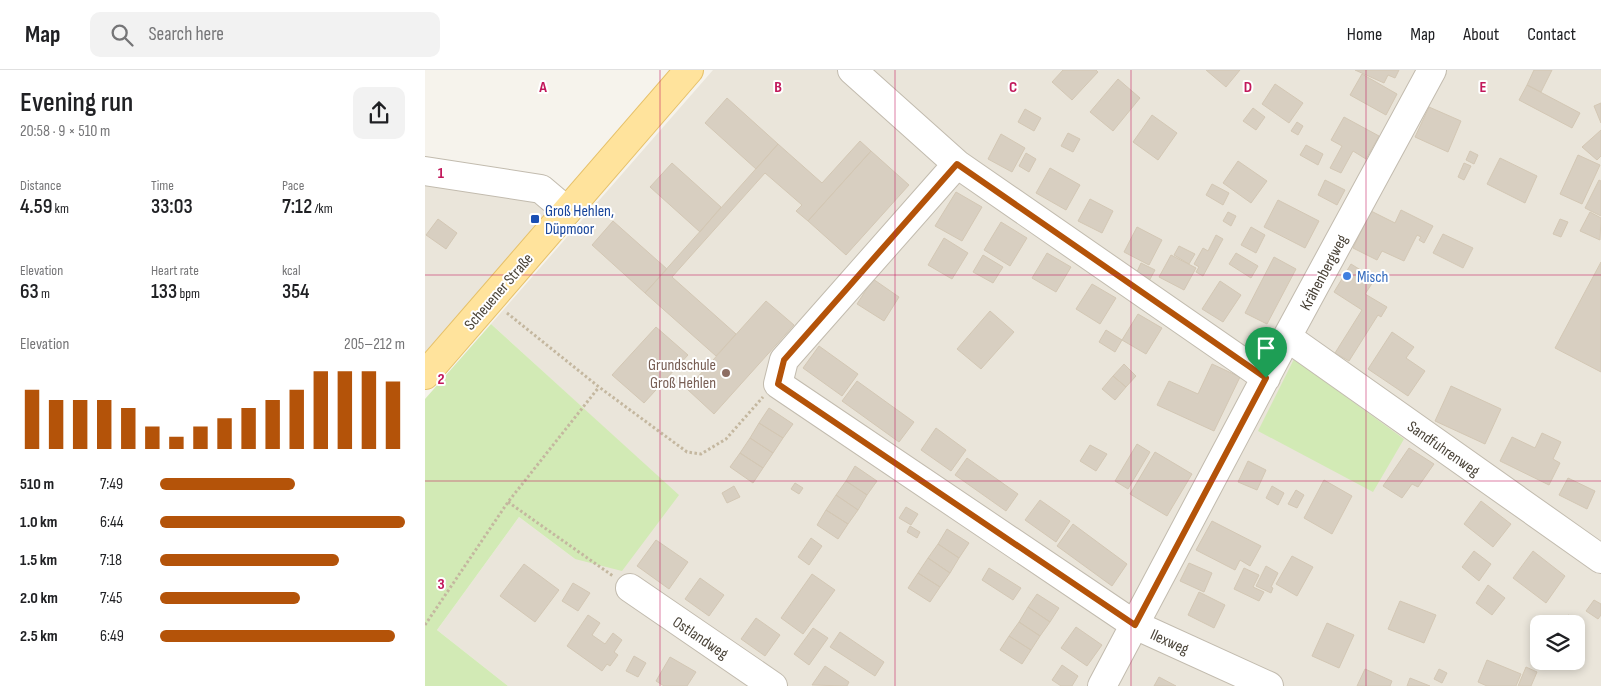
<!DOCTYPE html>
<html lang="en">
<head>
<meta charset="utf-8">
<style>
	:root { --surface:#fff; --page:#f2f2f2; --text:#202124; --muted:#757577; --line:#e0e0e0; --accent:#b45309 }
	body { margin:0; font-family:"Sofia Sans Condensed",sans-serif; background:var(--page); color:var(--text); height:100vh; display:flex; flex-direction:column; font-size:19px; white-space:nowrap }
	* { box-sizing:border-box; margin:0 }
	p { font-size:16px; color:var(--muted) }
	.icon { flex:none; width:28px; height:28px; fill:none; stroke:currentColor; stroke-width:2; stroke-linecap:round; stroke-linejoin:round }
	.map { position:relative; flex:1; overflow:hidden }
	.panel { display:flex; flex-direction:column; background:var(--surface); width:425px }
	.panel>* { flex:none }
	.buttons { position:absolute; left:1105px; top:545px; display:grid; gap:10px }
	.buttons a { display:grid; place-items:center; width:55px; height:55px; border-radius:10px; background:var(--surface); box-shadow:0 2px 8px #0003; font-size:25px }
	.pin { position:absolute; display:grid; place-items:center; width:42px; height:42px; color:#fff; margin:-51px -21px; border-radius:50% 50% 50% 0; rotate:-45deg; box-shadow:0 0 5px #0007 }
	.pin .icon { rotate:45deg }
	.round { display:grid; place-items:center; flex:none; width:52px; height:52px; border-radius:10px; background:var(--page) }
	.overview { display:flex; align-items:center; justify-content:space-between; height:85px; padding:0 20px }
	h1 { font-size:28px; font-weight:600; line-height:38px }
	.metrics { display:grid; grid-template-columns:repeat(3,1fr); gap:8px; height:85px; padding:5px 20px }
	.metrics div { display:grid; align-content:center }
	.metrics b { font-size:21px; font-weight:600 }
	.metrics small { font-size:14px; font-weight:400 }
	.metrics p { font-size:14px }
	.chart { height:140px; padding:10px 20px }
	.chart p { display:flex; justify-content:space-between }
	.chart svg { width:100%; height:90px; margin-top:5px; stroke:var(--accent); stroke-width:6 }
	ul { padding:0 20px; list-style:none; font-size:16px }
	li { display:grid; grid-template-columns:80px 60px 1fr; align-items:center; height:38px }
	li i { height:12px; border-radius:6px; background:var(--accent) }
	header { display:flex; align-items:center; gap:30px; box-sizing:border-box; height:70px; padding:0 25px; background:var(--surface); border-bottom:1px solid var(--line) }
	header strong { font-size:24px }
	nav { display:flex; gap:28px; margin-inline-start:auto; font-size:18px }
	.search { width:350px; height:45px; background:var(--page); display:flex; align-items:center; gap:12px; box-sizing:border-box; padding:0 18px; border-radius:10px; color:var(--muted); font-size:19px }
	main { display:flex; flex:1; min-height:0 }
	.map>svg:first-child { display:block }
	.residential { fill:#eae5da; fill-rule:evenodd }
	.green { fill:#d2eab5 }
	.building { fill:#d8cfc1; stroke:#d3c7b4 }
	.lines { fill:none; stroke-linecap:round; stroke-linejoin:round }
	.minor-casing { stroke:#c2bbae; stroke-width:30 }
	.major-casing { stroke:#e6c16a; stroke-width:30 }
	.path { stroke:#c4b79f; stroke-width:3; stroke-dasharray:2.5 2.5; stroke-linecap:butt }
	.minor { stroke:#fff; stroke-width:28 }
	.major { stroke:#ffe39c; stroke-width:28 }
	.route-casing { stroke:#fff; stroke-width:10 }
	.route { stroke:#b45309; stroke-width:6 }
	.grid { fill:none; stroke:#c2185b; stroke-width:1; stroke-opacity:0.55 }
	.transit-dot { fill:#1a4fb4; stroke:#fff; stroke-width:2 }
	.shop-dot { fill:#3f7fe0; stroke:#fff; stroke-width:2 }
	.education-dot { fill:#8d6e63; stroke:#fff; stroke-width:2 }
	.labels { text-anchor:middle; stroke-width:4; stroke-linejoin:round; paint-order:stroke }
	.transit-label { font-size:16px; fill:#164399; stroke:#fff; text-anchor:start }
	.street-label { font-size:16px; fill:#4b4439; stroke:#fff }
	.shop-label { font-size:16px; fill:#366cbe; stroke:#fff; text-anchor:start }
	.education-label { font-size:16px; fill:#785e54; stroke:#fff; text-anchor:end }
	.grid-label { font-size:16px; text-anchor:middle; font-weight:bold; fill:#c2185b; stroke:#fff; stroke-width:4; stroke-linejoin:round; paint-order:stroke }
</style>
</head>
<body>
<header>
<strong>Map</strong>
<div class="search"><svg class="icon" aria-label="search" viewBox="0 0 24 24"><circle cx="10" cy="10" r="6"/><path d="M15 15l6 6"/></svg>Search here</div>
<nav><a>Home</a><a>Map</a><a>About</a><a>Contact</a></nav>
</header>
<main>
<section class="panel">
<div class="overview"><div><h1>Evening run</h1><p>20:58 · 9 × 510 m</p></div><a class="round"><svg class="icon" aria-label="share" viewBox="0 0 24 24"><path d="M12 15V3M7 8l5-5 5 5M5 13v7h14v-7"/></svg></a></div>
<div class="metrics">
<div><p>Distance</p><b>4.59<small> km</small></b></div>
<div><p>Time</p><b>33:03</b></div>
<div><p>Pace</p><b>7:12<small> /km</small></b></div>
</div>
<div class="metrics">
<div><p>Elevation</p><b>63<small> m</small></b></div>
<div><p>Heart rate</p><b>133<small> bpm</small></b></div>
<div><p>kcal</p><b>354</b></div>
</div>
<div class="chart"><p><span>Elevation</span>205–212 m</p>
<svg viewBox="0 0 160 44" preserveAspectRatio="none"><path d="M5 44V15M15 44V20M25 44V20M35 44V20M45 44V24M55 44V33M65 44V38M75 44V33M85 44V29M95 44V24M105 44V20M115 44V15M125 44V6M135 44V6M145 44V6M155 44V11"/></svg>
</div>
<ul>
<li><b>510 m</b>7:49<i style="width:55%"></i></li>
<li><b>1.0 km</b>6:44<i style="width:100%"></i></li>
<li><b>1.5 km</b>7:18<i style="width:73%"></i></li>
<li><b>2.0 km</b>7:45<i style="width:57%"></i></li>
<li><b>2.5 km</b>6:49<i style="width:96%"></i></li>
</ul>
</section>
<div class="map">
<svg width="1176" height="616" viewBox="0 0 1176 616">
	<rect width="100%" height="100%" fill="#f6f3ec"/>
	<path class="residential" d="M 288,0 L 1176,0 L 1176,616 L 83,616 L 12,560 L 94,447 L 150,489 L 253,425 L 66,254 ZM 1114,554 L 1151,554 L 1151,591 L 1114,591 Z
		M 0,109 L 115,128 L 121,151 L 0,289 Z"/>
	<path class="green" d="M 66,254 L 254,425 L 197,501 L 150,489 L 94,447 L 12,560 L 83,616 L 0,616 L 0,329 Z
		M 869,289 L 979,369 L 948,422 L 833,361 Z"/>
	<path class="building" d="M 638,0 L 671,0 L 673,2 L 647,30 L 627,12 Z
		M 781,0 L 815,0 L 801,17 Z
		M 930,0 L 974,0 L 970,8 L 963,5 L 959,13 Z
		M 1109,0 L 1127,0 L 1116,22 L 1102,15 Z
		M 937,4 L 972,24 L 961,45 L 925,25 Z
		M 693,9 L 715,28 L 688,61 L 665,42 Z
		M 850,14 L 878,33 L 864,53 L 837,34 Z
		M 1102,15 L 1155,43 L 1147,58 L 1094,30 Z
		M 302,28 L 353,74 L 331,99 L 280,53 Z
		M 1176,33 L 1176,53 L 1169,36 Z
		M 1004,37 L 1036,51 L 1023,82 L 990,67 Z
		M 828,38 L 840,47 L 831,60 L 818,51 Z
		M 600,39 L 616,48 L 609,61 L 593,52 Z
		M 727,45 L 752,63 L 733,90 L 708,72 Z
		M 919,47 L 954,66 L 941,89 L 928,81 L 916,103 L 905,98 L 917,76 L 906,70 Z
		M 872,52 L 878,56 L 873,65 L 866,61 Z
		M 1176,60 L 1176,86 L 1172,90 L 1157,77 Z
		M 643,63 L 655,69 L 648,82 L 636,76 Z
		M 576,64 L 600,78 L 587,102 L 563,89 Z
		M 435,71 L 446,81 L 383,151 L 371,141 L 377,135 L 340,103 L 247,207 L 311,264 L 291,286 L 220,223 L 353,74 L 397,113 Z
		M 881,75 L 898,84 L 893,95 L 875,85 Z
		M 446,81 L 484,115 L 421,185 L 383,151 Z
		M 1045,81 L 1053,85 L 1049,94 L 1041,90 Z
		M 601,83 L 611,89 L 604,102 L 594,96 Z
		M 1153,85 L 1175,95 L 1157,134 L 1135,124 Z
		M 1075,88 L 1112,106 L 1100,133 L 1062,114 Z
		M 813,91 L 842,111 L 826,133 L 798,113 Z
		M 247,93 L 296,137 L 275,162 L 225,117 Z
		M 1039,93 L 1046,96 L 1039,110 L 1033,107 Z
		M 625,98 L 655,115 L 641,140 L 611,123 Z
		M 900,110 L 920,120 L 912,135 L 893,125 Z
		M 1174,110 L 1176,111 L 1176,146 L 1160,138 Z
		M 787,114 L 804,123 L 798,135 L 781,125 Z
		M 531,122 L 557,137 L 537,171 L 510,156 Z
		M 665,129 L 688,141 L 677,163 L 653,151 Z
		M 853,130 L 894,151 L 880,178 L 839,157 Z
		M 976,140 L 1008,156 L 999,173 L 994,170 L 996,167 L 992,165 L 979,191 L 957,181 L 952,190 L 928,178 L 946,141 L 970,153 Z
		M 803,142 L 811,146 L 806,156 L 798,151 Z
		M 1165,142 L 1176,148 L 1175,170 L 1155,161 Z
		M 13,149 L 32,163 L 21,179 L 1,165 Z
		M 1135,149 L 1143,152 L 1136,167 L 1128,164 Z
		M 188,151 L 242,199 L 220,223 L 167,175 Z
		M 576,152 L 602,168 L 585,196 L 559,180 Z
		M 712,157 L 737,170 L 724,195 L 699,182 Z
		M 826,157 L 840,165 L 831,183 L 816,175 Z
		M 1018,164 L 1048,178 L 1038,198 L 1008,183 Z
		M 791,165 L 798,169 L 778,206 L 771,202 L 774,197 L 769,194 L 778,178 L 783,181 Z
		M 519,168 L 543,183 L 527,209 L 503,195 Z
		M 754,176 L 770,184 L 764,194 L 749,185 Z
		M 622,183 L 646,197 L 631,222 L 607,208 Z
		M 811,183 L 833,196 L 826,208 L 804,194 Z
		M 558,185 L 578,197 L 568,213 L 548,202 Z
		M 746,185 L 771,198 L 759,220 L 734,207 Z
		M 849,187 L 871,199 L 842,254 L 820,243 Z
		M 1176,192 L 1176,302 L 1130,278 Z
		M 716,193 L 730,200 L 723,213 L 710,206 Z
		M 926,194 L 950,209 L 940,224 L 962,237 L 956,247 L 953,245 L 924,291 L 910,283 L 937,240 L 909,222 Z
		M 448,209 L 474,227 L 459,251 L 432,234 Z
		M 795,211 L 816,225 L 798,252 L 777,239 Z
		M 667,214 L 691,228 L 675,254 L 651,239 Z
		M 341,231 L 369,255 L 289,344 L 262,319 Z
		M 565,241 L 589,262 L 556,299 L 532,279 Z
		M 713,244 L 737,258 L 721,284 L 697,270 Z
		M 231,257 L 263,285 L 219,333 L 187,305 Z
		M 681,260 L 697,270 L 690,282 L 674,272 Z
		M 967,262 L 989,277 L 981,288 L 1000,301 L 983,326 L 943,299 Z
		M 394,276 L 433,304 L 417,326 L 378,298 Z
		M 699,294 L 711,306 L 701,317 L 688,306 Z
		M 787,294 L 815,307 L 789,361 L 732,335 L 744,311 L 773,324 Z
		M 688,306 L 701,317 L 690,330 L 677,319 Z
		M 432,311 L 489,352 L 474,372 L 417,331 Z
		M 1026,316 L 1076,339 L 1060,374 L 1010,351 Z
		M 344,338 L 368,354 L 358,368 L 334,353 Z
		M 334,353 L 358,368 L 348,383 L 325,368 Z
		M 511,358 L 541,380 L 526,401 L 496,380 Z
		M 1117,363 L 1136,372 L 1128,389 L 1135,393 L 1124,415 L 1075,391 L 1087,367 L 1110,378 Z
		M 325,368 L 348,383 L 338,398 L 315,383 Z
		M 712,374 L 725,382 L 703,419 L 690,411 Z
		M 665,375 L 682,384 L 671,401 L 655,391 Z
		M 984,378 L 1009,394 L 993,417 L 987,414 L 977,428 L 958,416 Z
		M 730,382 L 767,404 L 742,446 L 705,424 Z
		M 315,383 L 338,398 L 328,413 L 305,397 Z
		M 542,388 L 593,424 L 581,441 L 530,405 Z
		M 823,391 L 841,400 L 832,420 L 813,412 Z
		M 430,396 L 452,411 L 442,425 L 421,411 Z
		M 1143,408 L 1170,421 L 1162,439 L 1134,425 Z
		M 899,410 L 927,426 L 907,464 L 879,448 Z
		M 421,411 L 442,425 L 433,440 L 411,425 Z
		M 370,413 L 378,418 L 374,424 L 366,419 Z
		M 309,416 L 315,427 L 302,433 L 297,423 Z
		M 847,416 L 859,423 L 853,435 L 841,428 Z
		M 871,420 L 879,425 L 872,438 L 863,434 Z
		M 411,425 L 433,440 L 423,454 L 401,440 Z
		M 615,430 L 645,451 L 631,472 L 600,450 Z
		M 1056,431 L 1086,454 L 1068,477 L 1039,454 Z
		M 481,437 L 493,444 L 486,455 L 474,448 Z
		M 401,440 L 423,454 L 413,469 L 392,455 Z
		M 787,451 L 836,476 L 825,496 L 815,490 L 810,500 L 771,480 Z
		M 648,454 L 702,494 L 687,516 L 632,476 Z
		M 485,456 L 495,462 L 492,468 L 482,462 Z
		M 522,459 L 544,473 L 534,488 L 513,474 Z
		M 386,468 L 397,476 L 384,495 L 373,487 Z
		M 231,470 L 263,492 L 244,519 L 212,496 Z
		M 513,474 L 534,488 L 525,503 L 503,488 Z
		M 1049,481 L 1066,494 L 1054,511 L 1037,497 Z
		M 1108,481 L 1140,506 L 1121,533 L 1088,508 Z
		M 867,486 L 888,497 L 872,526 L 851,514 Z
		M 503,488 L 525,503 L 515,517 L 493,503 Z
		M 764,493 L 787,503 L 779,522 L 755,511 Z
		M 99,494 L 134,520 L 110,552 L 75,526 Z
		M 841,496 L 853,503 L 846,517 L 848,518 L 846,523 L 831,516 Z
		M 564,498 L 596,518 L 588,530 L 557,510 Z
		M 819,498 L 834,505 L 828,517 L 839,522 L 834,531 L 809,519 Z
		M 493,503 L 515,517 L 505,532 L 483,518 Z
		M 387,504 L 410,520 L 378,564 L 356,548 Z
		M 275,508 L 299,525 L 284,546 L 260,529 Z
		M 148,513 L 165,523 L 153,541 L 137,531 Z
		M 1063,515 L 1080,528 L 1067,545 L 1051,533 Z
		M 774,522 L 800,535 L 789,558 L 763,545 Z
		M 612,524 L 634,538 L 625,552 L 603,537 Z
		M 1169,530 L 1176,534 L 1176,545 L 1173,549 L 1161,541 Z
		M 975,531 L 1011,545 L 999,573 L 963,559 Z
		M 603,537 L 625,552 L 615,566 L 594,552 Z
		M 163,545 L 175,553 L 167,565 L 180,574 L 188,563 L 197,570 L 189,582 L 193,585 L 185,596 L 182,594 L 177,601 L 142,576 Z
		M 1143,545 L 1156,551 L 1151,562 L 1151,554 L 1139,554 Z
		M 331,548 L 355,565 L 340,586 L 316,569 Z
		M 594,552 L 615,566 L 606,580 L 584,566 Z
		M 902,553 L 929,565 L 914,598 L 887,586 Z
		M 651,557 L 677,575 L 662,596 L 636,578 Z
		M 388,558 L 403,568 L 384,595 L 369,584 Z
		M 415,562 L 459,592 L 450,606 L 405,577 Z
		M 584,566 L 606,580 L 597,594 L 575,580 Z
		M 209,586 L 221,593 L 213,607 L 201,601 Z
		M 245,587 L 271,602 L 262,616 L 239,616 L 231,611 Z
		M 1062,590 L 1096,604 L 1091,616 L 1062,616 L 1053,612 Z
		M 637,595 L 653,606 L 647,616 L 636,616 L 627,610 Z
		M 400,596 L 424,612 L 422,616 L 387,615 Z
		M 1101,597 L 1112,602 L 1106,616 L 1093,616 Z
		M 940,599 L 967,611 L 965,616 L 932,616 Z
		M 1014,599 L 1022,603 L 1017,613 L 1009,609 Z
		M 734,607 L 751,616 L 729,616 Z
		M 985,608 L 1005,616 L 982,616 Z"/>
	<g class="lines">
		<defs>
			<path id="minor" d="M 427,0 L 532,94 L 841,308
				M 532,94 L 359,290 L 353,314 L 710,555 L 844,616
				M 0,101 L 116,119 L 142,141
				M 862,267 L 1176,489
				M 205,518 L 348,616
				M 677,616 L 862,267 L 1007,0"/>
			<path id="major" d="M 0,305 L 264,0"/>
		</defs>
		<use href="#minor" class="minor-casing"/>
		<use href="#major" class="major-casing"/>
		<path class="path" d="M 82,243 L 174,317 L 262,382 L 276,384 L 301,369 L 338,327
			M 83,432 L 188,506
			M 0,555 L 83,432 L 174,317"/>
		<use href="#minor" class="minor"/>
		<use href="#major" class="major"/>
	</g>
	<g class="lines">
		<defs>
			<path id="route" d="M 532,94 L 841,308 L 710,555 L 353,314 L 359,290 Z"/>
		</defs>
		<use href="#route" class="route-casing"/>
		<use href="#route" class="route"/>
	</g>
	<path class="grid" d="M 235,0 L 235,616M 470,0 L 470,616M 706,0 L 706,616M 941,0 L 941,616M 0,205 L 1176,205M 0,411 L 1176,411"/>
	<rect class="transit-dot" x="105" y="144" width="10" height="10" rx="2.5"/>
	<circle class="shop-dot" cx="922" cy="206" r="5"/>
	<circle class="education-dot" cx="301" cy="303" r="5"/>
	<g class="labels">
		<g class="transit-label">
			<text x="120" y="146">Groß Hehlen,<tspan x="120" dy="18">Düpmoor</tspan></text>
		</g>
		<g class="street-label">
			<text transform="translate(898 202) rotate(-62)" y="6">Krähenbergweg</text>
			<text transform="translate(73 221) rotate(-49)" y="6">Scheuener Straße</text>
			<text transform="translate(1019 378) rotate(35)" y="6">Sandfuhrenweg</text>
			<text transform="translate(276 567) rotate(34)" y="6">Ostlandweg</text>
			<text transform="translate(745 571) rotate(24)" y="6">Ilexweg</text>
		</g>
		<g class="shop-label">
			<text x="932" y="212">Misch</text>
		</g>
		<g class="education-label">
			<text x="291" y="300">Grundschule<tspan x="291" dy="18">Groß Hehlen</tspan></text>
		</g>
	</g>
	<g class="grid-label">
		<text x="118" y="22">A</text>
		<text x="353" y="22">B</text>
		<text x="588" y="22">C</text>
		<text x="823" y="22">D</text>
		<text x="1058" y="22">E</text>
		<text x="16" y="108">1</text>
		<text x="16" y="314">2</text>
		<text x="16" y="519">3</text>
	</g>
</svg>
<div class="buttons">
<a><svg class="icon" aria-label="layers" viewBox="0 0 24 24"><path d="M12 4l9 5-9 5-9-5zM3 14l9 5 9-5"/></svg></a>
</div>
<div class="pin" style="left:841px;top:308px;background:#1e9e55"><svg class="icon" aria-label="arrive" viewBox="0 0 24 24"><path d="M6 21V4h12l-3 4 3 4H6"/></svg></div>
</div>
</main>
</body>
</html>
